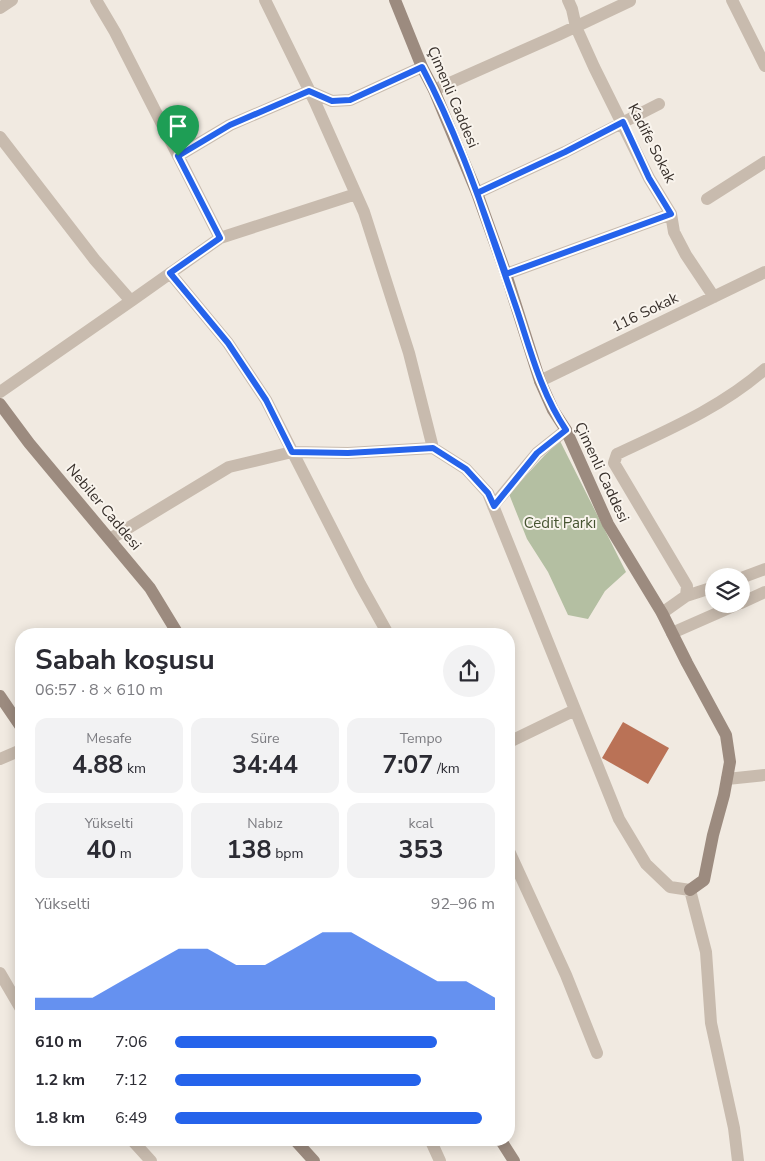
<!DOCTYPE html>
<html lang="tr">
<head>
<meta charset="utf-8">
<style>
	:root { --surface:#fff; --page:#f2f2f3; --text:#2b2b33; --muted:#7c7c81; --accent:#2563eb }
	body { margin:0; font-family:"Nunito Sans",sans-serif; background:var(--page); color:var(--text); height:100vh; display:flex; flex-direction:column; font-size:19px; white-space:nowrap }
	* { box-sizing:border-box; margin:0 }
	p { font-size:16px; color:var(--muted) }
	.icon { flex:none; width:28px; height:28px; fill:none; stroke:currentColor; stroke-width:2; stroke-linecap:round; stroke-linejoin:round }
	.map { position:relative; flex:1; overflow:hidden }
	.sheet { position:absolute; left:15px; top:628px; width:500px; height:518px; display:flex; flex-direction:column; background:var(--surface); border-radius:20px; box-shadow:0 2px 12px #0003 }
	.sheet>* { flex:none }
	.controls { position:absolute; left:705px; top:568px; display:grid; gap:10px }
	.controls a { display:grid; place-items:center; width:45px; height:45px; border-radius:50%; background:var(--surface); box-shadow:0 2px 12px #0003; font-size:25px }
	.pin { position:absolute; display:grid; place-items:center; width:42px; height:42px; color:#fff; margin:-51px -21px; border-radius:50% 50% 50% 0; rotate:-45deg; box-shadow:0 0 5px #0007 }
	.pin .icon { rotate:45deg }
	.round { display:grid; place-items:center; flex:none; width:52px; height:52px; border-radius:26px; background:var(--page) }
	.head { display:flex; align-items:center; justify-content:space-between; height:85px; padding:0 20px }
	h1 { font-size:28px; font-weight:700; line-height:38px }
	.metrics { display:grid; grid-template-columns:repeat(3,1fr); gap:8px; height:85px; padding:5px 20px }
	.metrics div { display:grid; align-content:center; border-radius:12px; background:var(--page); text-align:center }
	.metrics b { font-size:25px; font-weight:700 }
	.metrics small { font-size:14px; font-weight:400 }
	.metrics p { font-size:14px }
	.chart { height:140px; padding:10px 20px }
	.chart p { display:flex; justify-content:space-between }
	.chart svg { width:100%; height:90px; margin-top:5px; fill:var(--accent); opacity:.7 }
	ul { padding:0 20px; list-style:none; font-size:16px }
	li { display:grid; grid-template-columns:80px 60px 1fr; align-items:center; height:38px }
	li i { height:12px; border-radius:6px; background:var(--accent) }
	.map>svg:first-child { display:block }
	.green { fill:#b4bfa2 }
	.building { fill:#ba7256 }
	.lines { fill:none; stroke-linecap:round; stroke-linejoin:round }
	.street { stroke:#c8bbae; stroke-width:12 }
	.secondary { stroke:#9c8b7f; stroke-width:12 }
	.route-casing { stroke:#fff; stroke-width:10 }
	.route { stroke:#2563eb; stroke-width:6 }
	.labels { text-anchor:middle; stroke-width:4; stroke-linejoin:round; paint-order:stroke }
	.street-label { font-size:15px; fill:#38302b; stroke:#f9f4ed }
	.park-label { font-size:15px; fill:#465431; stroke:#f9f4ed }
</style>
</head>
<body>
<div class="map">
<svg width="765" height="1161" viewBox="0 0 765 1161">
	<rect width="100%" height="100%" fill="#f1eae1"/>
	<path class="green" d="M 560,441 L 626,572 L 605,591 L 588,619 L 568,615 L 548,572 L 527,539 L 509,494 L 545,455 Z"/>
	<path class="building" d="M 623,722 L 669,748 L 648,784 L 602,758 Z"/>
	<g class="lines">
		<path class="street" d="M 265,0 L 315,102 L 364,212 L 409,353 L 433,448
			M 568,0 L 572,9 L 576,27 L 594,67 L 649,178 L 671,214 L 674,232 L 686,255 L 714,297
			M 732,0 L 765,66
			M 0,8 L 12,0
			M 434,90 L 558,35 L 630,1
			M 0,137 L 95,260 L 131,301 L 220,238 L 115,32 L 96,0
			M 178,156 L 230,125 L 309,91 L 332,101 L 350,100 L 422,67
			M 477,193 L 565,152 L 659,104
			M 707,199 L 765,162
			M 220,238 L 356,194
			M 170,273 L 228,343 L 266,400 L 360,584 L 388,634
			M 506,274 L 671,214
			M 540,381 L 765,272
			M 0,392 L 131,301
			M 493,506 L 537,453 L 566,430
			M 110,539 L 229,467 L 292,452 L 348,453 L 433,448 L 466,469 L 488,493 L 619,819 L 646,864 L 670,887 L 690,890 L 706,952 L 711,1023 L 734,1128 L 738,1161
			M 741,578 L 765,569
			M 686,596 L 714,587
			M 741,603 L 765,592
			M 662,613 L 686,596 L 687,586 L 614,463 L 617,454 C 668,430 722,407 765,369
			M 672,633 L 738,604
			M 509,742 L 575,710
			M 0,759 L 21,750
			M 727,779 L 765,775
			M 509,851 L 566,975 L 597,1053
			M 0,973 L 21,1009
			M 131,1139 L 151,1161
			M 430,1139 L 440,1161"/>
		<path class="secondary" d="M 395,0 L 422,67 L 434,90 L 477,193 L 506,274 L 540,381 L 553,410 L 566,430 L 608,524 L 662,613 L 687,663 L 726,735 L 730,762 L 724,795 L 713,835 L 704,880 L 690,890
			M 0,404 L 29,443 L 150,588 L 178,634
			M 0,696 L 21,727
			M 294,1139 L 314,1161
			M 500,1139 L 514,1161"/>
	</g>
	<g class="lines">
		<defs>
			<path id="route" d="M 178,156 L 220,238 L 170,273 L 228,343 L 266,400 L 292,452 L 348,453 L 433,448 L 466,469 L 488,493 L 494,506 L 537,453 L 566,430 C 541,393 531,352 517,310 C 504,271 490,232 477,193 L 565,152 L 623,122 L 649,178 L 671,214 L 506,274 C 481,204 457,133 422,67 L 350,100 L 332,101 L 309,91 L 230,125 L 178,156"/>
		</defs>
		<use href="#route" class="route-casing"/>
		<use href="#route" class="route"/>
	</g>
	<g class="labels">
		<g class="street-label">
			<text transform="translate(453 97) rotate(67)" y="5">Çimenli Caddesi</text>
			<text transform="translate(652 143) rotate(63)" y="5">Kadife Sokak</text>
			<text transform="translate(645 312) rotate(-26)" y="5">116 Sokak</text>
			<text transform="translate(602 472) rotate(65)" y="5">Çimenli Caddesi</text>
			<text transform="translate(104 507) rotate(50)" y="5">Nebiler Caddesi</text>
		</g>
		<g class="park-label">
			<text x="560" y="528">Cedit Parkı</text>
		</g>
	</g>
</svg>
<div class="controls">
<a><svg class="icon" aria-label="layers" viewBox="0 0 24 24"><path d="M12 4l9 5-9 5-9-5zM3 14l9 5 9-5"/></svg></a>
</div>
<div class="pin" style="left:178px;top:156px;background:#1e9e55"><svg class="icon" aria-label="arrive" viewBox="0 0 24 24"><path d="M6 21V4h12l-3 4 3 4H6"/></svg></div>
<section class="sheet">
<div class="head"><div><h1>Sabah koşusu</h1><p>06:57 · 8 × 610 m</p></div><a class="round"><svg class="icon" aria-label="share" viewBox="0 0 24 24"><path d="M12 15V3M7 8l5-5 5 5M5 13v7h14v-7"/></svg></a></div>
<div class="metrics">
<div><p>Mesafe</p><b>4.88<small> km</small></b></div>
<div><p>Süre</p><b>34:44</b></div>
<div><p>Tempo</p><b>7:07<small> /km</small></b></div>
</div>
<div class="metrics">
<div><p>Yükselti</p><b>40<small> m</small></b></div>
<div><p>Nabız</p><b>138<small> bpm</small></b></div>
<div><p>kcal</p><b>353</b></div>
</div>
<div class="chart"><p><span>Yükselti</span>92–96 m</p>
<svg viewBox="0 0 160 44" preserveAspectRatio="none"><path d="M0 44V38L10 38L20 38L30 30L40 22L50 14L60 14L70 22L80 22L90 14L100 6L110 6L120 14L130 22L140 30L150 30L160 38V44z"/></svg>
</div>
<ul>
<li><b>610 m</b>7:06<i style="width:82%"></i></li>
<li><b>1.2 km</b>7:12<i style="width:77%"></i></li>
<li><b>1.8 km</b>6:49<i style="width:96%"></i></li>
</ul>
</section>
</div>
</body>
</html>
